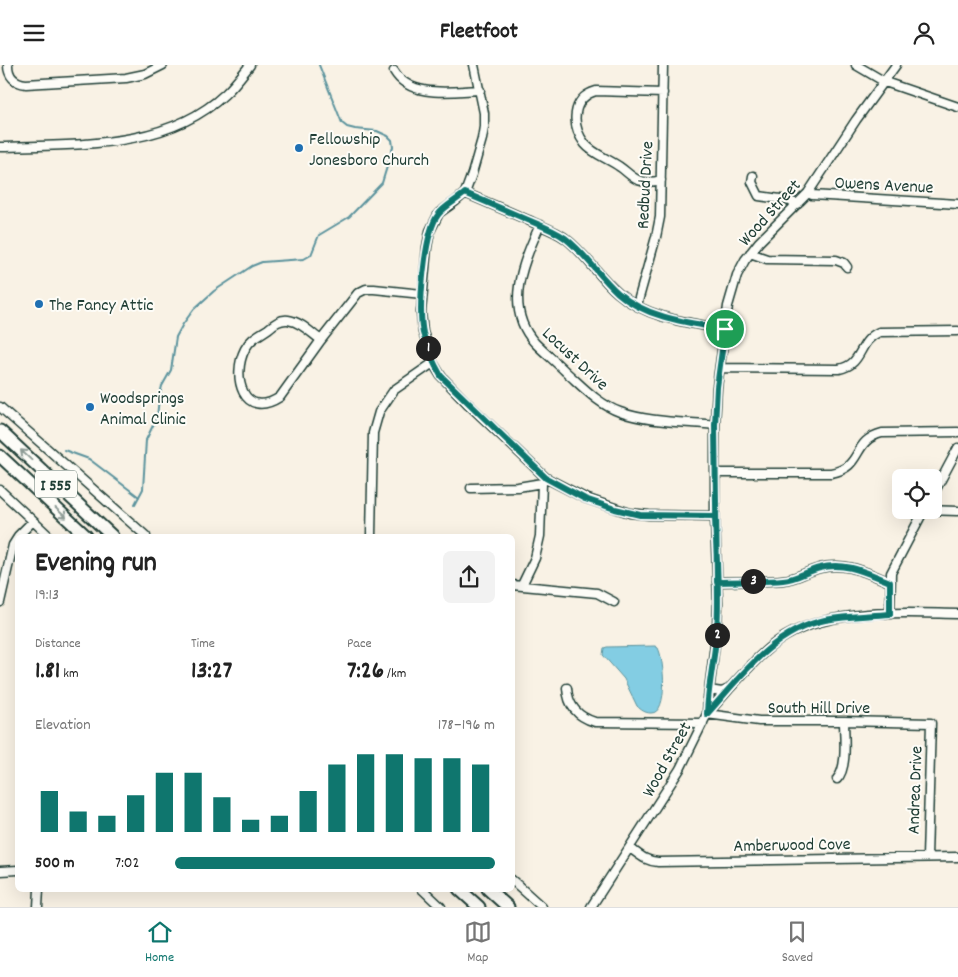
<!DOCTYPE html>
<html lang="en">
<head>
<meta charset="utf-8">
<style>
	:root { --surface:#fff; --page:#f2f2f2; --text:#222; --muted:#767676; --line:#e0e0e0; --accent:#0f766e }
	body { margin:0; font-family:Dekko,sans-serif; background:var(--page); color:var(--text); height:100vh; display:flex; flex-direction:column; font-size:19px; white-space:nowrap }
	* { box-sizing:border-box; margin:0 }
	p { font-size:16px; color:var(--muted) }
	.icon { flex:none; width:28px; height:28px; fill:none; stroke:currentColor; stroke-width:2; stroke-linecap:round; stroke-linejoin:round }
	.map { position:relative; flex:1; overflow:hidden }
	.side { position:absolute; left:15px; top:469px; width:500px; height:358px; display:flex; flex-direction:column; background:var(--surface); border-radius:8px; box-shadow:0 5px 20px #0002 }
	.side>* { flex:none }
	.fabs { position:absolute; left:892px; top:404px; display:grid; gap:10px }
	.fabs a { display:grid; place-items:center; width:50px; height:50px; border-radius:8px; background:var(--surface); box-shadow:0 5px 20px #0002; font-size:25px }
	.pin { position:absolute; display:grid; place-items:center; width:42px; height:42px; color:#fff; margin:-21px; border:2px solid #fff; border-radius:50%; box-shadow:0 1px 5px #0007 }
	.km { position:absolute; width:25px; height:25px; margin:-12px; border-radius:50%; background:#222; color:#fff; font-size:14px; line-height:25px; text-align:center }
	.round { display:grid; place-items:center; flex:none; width:52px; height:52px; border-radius:8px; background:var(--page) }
	.headline { display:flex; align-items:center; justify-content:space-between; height:85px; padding:0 20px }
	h1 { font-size:28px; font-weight:700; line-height:38px }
	.metrics { display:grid; grid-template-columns:repeat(3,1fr); gap:8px; height:85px; padding:5px 20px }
	.metrics div { display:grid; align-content:center }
	.metrics b { font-size:25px; font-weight:700 }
	.metrics small { font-size:14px; font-weight:400 }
	.metrics p { font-size:14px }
	.chart { height:140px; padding:10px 20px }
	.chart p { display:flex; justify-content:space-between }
	.chart svg { width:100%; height:90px; margin-top:5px; stroke:var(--accent); stroke-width:6 }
	ul { padding:0 20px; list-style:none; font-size:16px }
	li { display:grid; grid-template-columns:80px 60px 1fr; align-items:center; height:38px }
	li i { height:12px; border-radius:6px; background:var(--accent) }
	header { display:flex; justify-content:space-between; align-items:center; height:65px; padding:0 20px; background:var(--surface); font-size:22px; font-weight:700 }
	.tabs { display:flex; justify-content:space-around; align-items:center; height:70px; border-top:1px solid var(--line); background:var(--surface); font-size:14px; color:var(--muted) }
	.tabs a { display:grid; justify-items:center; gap:2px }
	.tabs .on { color:var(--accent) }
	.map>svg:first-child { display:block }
	.water { fill:#83cde3; stroke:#5b939d }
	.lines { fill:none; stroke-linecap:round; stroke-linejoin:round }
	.stream { stroke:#5b939d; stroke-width:2 }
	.minor-casing { stroke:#1f3d34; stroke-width:11 }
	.highway-casing { stroke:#1f3d34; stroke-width:15 }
	.minor { stroke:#fdfcf7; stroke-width:8 }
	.highway { stroke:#fdfcf7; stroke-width:11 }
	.oneway { stroke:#8e9c96 }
	.route-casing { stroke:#fff; stroke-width:10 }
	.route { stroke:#0f766e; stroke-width:6 }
	.poi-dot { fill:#1f6fb2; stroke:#fdfcf7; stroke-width:2 }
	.labels { text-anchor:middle; stroke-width:4; stroke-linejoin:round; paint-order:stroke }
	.shield { fill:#fdfcf7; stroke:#62766e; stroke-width:1 }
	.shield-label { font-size:16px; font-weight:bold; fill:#1f3d34 }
	.poi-label { font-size:18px; fill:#1f3d34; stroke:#fdfcf7; text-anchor:start }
	.street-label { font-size:18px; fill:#1f3d34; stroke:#fdfcf7 }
</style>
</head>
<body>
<header><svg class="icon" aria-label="menu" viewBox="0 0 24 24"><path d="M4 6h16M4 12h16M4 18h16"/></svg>Fleetfoot<svg class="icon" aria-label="person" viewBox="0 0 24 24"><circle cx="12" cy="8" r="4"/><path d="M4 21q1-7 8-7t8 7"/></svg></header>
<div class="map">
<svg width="958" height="842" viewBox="0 0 958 842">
	<rect width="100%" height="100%" fill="#f9f2e5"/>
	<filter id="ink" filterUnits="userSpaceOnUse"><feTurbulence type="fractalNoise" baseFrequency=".02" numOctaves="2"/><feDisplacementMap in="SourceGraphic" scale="10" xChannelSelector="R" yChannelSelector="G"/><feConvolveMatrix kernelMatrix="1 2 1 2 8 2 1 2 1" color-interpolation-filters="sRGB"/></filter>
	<g filter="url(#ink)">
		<path class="water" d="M 655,581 L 658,583 C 664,594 669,649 651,648 C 645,648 641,645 637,641 L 624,614 L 603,590 L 604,583 L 607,582 Z"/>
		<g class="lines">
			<path class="stream" d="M 64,385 L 89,394 L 139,432
				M 135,439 L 143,424 L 146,375 L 157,352 L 159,333 L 162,321 L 171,305 L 176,272 L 183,259 L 194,244 L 214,226 L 252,201 L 262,197 L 304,194 L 311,190 L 319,170 L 349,152 L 382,118 L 393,82 L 392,75 L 388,71 L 377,66 L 355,64 L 347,62 L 342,58 L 319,0"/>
			<defs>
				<path id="minor" d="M 8,0 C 8,11 15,18 26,19 L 126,13 L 145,9 L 163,0
					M 474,0 L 484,48 L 484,62 L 482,74 L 472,109 L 465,128 L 456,136 L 439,148 L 430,166 L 427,182 L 421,247 L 423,267 L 433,298 L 441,311 L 467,338 L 546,413 L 585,433 L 630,448 L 649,450 L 715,451
					M 856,0 L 885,17 L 958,42
					M 394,6 C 410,34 453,26 480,25
					M 0,82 C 75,79 166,85 225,29 C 234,21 242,10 250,0
					M 753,111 L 752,117 L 759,131 L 787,135 L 798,139
					M 661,115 C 654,117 646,118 638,115 C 631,112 626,106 620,102 C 609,94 593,89 585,79 C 571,61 571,33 596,26 L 663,28
					M 465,128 C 486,137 507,146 528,155 C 540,161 554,165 565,173 C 586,189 598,211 618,228 C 646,253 689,258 725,264
					M 808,128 L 812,130 L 958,139
					M 540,160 C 523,197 503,243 535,278 C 545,288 556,297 566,307 C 583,322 598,339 620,347 C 646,357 686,357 715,360
					M 750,188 L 767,194 L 836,195 L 844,198 L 847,202
					M 637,240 L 656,172 L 660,152 L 663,0
					M 321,275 C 311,268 301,257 288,255 C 280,254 274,259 268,264 C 259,270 250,274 245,284 C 231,311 243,356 280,332 L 321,275 L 358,228 L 366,224 L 374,224 L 422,229
					M 720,303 L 839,304 C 864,299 857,277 879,267 L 958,266
					M 0,342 L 146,471
					M 715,408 L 831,408 C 864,402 851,376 882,368 L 958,367
					M 471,423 L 518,422 L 542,418
					M 0,425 L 49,471
					M 934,428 L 958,383
					M 924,445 L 958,446
					M 18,471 L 33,456
					M 371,471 L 373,368 L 379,347 L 394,325 L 433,298
					M 717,517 C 739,516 762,517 783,515 C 797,514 807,506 820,503 C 845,496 867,508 890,517
					M 512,520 L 597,528 L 614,537
					M 522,520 L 535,493 L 540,471 L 542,418 L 546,413
					M 0,537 L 13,480 L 18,472
					M 890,549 L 891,508 L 924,445
					M 567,623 C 568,641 578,652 595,657 L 703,658
					M 709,625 L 722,627 L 729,624 C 745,607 759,589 778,576 C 827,542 901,548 958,549
					M 707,649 L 759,656 L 844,656 L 931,658 L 927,792
					M 707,649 L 729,624
					M 837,714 C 848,703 844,671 844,656
					M 630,783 C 640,790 645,796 658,797 L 958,792
					M 0,806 L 18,805
					M 512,815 L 542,842
					M 422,824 L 441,842
					M 38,842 L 39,824
					M 591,842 L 680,704 L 707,649 L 708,634 L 717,563 L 718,538 L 715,451 L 715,360 L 717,322 L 725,264 L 728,241 L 737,210 L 745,195 L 759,177 L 808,128 L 856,55 L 896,0"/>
				<path id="highway" d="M 0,366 L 112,471
					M 0,391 L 86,471
					M 459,824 L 479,842
					M 488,824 L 508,842"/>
			</defs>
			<use href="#minor" class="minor-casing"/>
			<use href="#highway" class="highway-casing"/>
			<use href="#minor" class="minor"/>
			<use href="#highway" class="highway"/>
		</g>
		<defs><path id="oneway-shaft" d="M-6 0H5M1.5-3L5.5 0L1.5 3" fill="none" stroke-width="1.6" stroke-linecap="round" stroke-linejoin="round" transform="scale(1.25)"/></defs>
		<g class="oneway">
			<use href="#oneway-shaft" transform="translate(26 390) rotate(-137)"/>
			<use href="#oneway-shaft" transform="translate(61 448) rotate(43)"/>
		</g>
	</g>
	<g class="lines" filter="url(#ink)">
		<defs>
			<path id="route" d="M 725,264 C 689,258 646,253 618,228 C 599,211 586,189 565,173 C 554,165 540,160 528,155 C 507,146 486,137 465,128 C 457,135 443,142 438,150 C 424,168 418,245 423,268 C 427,283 433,297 441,311 L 546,413 L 585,434 L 615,444 L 640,450 L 715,451 C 716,488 720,527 717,564 C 715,592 708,620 707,649 C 741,611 773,566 825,555 C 847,551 868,551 890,549 L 890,517 C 867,508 845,496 820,503 C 807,506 797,514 783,515 C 762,517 739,516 717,517 L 715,360 L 717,322 L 725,264"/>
		</defs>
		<use href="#route" class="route-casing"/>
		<use href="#route" class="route"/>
	</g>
	<g class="poi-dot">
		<circle cx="299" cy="83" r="5"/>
		<circle cx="39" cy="239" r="5"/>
		<circle cx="90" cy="342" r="5"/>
	</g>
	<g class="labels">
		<rect class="shield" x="35" y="405.5" width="42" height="27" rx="4"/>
		<g class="shield-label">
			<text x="56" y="425">I 555</text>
		</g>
		<g class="poi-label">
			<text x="309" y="79">Fellowship<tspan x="309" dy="21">Jonesboro Church</tspan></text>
			<text x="49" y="245">The Fancy Attic</text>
			<text x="100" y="338">Woodsprings<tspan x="100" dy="21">Animal Clinic</tspan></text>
		</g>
		<g class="street-label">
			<text transform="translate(884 119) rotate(3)" y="6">Owens Avenue</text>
			<text transform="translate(644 120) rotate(-87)" y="6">Redbud Drive</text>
			<text transform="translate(769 147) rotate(-48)" y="6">Wood Street</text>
			<text transform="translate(576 293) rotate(43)" y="6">Locust Drive</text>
			<text x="819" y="648">South Hill Drive</text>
			<text transform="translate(666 694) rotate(-61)" y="6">Wood Street</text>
			<text transform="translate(914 725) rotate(-88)" y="6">Andrea Drive</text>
			<text transform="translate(792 779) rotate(-1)" y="6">Amberwood Cove</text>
		</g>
	</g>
</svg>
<div class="fabs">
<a><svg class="icon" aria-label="locate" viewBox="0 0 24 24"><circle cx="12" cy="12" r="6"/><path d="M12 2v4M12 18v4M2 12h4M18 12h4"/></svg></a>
</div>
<div class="pin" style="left:725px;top:264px;background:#1e9e55"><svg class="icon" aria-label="arrive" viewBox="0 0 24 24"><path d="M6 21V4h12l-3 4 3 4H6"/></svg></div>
<b class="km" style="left:428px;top:283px">1</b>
<b class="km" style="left:717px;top:570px">2</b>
<b class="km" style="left:753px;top:516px">3</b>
<section class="side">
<div class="headline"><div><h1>Evening run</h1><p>19:13</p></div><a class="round"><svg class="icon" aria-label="share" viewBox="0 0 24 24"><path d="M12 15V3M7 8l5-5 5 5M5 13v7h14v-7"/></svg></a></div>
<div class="metrics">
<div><p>Distance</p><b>1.81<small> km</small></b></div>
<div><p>Time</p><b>13:27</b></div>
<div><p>Pace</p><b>7:26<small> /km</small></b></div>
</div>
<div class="chart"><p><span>Elevation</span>178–196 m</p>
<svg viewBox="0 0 160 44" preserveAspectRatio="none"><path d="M5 44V24M15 44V34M25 44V36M35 44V26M45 44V15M55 44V15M65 44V27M75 44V38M85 44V36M95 44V24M105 44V11M115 44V6M125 44V6M135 44V8M145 44V8M155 44V11"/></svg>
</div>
<ul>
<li><b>500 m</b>7:02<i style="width:100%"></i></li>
</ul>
</section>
</div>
<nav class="tabs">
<a class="on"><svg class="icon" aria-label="home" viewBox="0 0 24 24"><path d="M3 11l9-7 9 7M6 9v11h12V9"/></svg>Home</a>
<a><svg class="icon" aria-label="map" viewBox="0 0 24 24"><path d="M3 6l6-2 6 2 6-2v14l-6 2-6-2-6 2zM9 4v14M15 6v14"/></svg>Map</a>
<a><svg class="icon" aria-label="saved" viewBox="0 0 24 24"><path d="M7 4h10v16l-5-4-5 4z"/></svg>Saved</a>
</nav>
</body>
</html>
